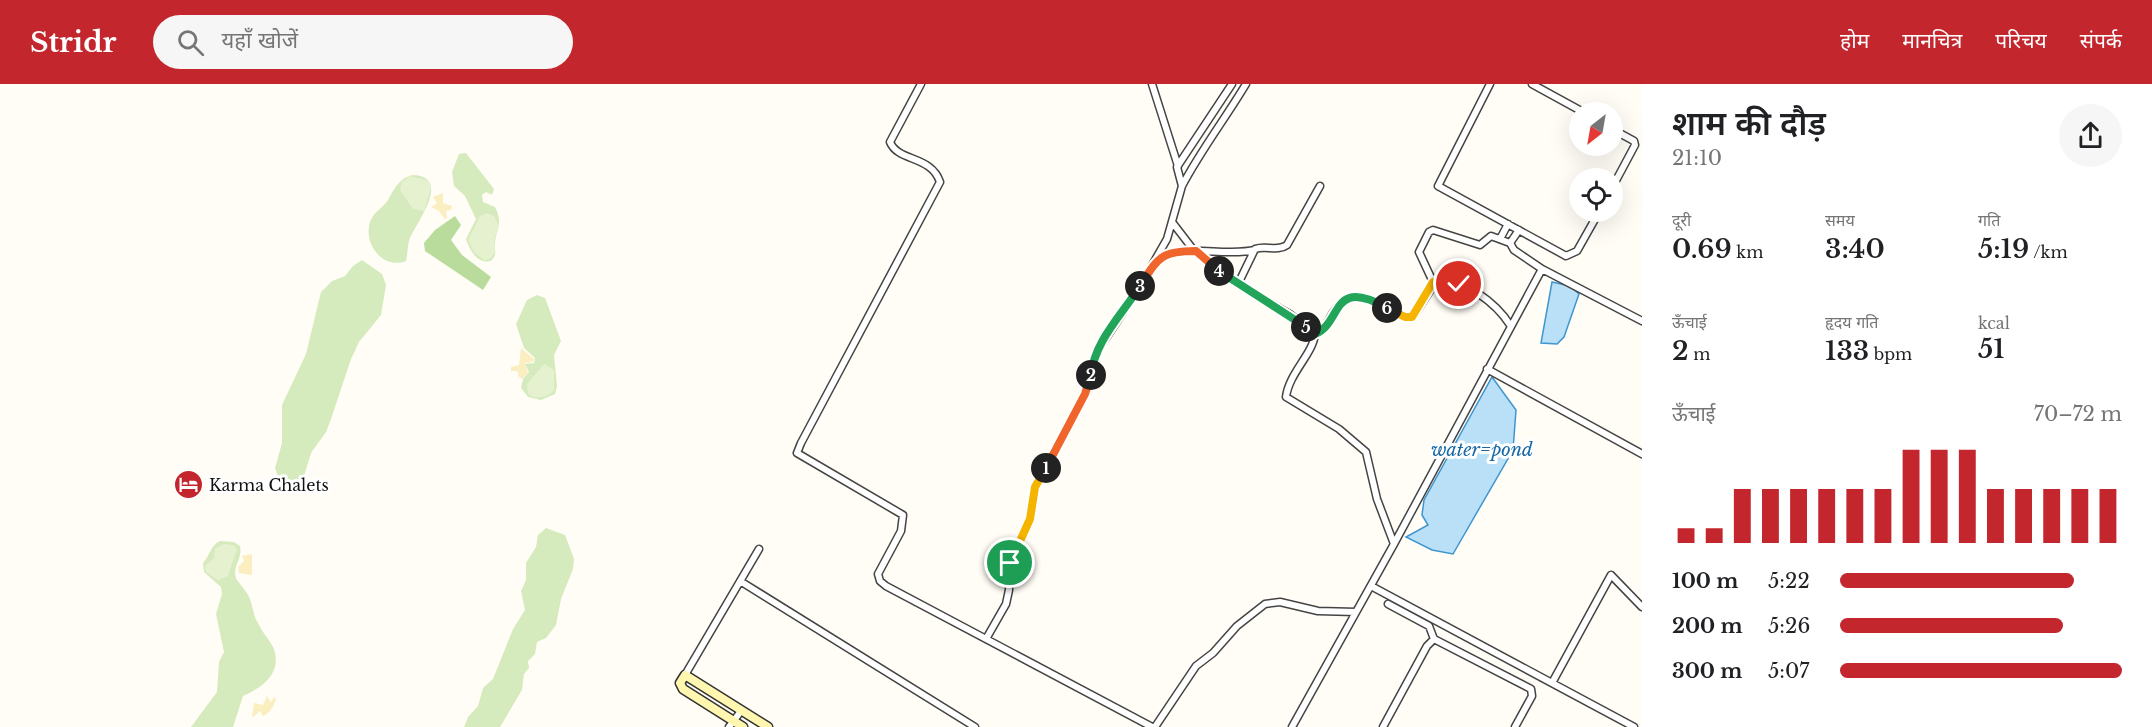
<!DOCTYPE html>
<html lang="hi">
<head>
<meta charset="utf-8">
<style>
	:root { --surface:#fff; --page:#f6f6f6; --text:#202124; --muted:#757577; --accent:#c4262e }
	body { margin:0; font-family:"Libre Baskerville","Noto Sans Devanagari",serif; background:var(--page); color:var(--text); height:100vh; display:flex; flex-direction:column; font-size:22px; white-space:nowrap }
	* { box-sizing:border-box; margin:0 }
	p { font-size:20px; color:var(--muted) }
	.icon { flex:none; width:33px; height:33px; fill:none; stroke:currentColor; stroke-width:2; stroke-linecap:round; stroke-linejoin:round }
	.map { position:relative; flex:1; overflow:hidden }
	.details { display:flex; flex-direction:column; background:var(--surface); width:510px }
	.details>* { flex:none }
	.needle { width:39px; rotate:211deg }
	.controls { position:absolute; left:1569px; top:18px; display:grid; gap:12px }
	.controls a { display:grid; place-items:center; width:54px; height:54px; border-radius:50%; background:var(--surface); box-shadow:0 6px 24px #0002; font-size:30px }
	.pin { position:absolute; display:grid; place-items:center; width:51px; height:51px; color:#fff; margin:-26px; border:3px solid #fff; border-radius:50%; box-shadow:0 2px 6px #0007 }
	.km { position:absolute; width:30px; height:30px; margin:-15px; border-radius:50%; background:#222; color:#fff; font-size:16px; line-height:30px; text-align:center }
	.round { display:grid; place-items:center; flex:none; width:63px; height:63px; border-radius:32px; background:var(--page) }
	.summary { display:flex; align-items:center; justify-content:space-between; height:102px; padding:0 30px }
	h1 { font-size:33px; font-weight:600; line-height:45px }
	.stats { display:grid; grid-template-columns:repeat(3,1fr); gap:9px; height:102px; padding:6px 30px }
	.stats div { display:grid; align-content:center }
	.stats b { font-size:26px; font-weight:600 }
	.stats small { font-size:16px; font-weight:400 }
	.stats p { font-size:16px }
	.chart { height:168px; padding:12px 30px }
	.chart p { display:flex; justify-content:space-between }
	.chart svg { width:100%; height:108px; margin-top:6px; stroke:var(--accent); stroke-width:6 }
	ul { padding:0 30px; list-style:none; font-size:20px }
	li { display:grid; grid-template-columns:96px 72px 1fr; align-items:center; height:45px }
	li i { height:15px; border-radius:8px; background:var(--accent) }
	header { display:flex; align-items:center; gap:36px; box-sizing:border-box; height:84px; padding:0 30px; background:var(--accent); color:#fff }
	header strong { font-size:28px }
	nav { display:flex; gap:33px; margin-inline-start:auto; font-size:21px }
	.search { width:420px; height:54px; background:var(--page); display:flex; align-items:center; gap:15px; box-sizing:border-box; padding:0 21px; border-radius:33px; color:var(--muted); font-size:22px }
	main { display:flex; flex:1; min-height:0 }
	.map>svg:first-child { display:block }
	.green { fill:#d5ebbd }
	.forest { fill:#b9dc9c }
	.sand { fill:#fbeec1 }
	.pitch { fill:#e6f2cf }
	.water { fill:#b9e0f7; stroke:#3f96cf; stroke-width:1.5 }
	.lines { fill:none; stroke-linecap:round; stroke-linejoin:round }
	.street-casing { stroke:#444; stroke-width:9 }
	.secondary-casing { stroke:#333; stroke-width:11 }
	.street { stroke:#fff; stroke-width:6 }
	.secondary { stroke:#fff6b0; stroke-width:8 }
	.split-1-casing { stroke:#fff; stroke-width:12 }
	.split-2-casing { stroke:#fff; stroke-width:12 }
	.split-3-casing { stroke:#fff; stroke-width:12 }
	.split-4-casing { stroke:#fff; stroke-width:12 }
	.split-5-casing { stroke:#fff; stroke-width:12 }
	.split-6-casing { stroke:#fff; stroke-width:12 }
	.split-7-casing { stroke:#fff; stroke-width:12 }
	.split-1 { stroke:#f5b400; stroke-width:8 }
	.split-2 { stroke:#f0652b; stroke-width:8 }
	.split-3 { stroke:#22a559; stroke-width:8 }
	.split-4 { stroke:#f0652b; stroke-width:8 }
	.split-5 { stroke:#22a559; stroke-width:8 }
	.split-6 { stroke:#22a559; stroke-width:8 }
	.split-7 { stroke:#f5b400; stroke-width:8 }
	.labels { text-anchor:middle; stroke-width:6; stroke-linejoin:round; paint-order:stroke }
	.poi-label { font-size:16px; fill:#111; stroke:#fff; text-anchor:start }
	.water-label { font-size:18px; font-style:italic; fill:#1768a6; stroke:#fff }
</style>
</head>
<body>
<header>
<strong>Stridr</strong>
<div class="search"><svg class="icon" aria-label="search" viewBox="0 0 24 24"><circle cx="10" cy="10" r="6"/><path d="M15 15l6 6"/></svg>यहाँ खोजें</div>
<nav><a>होम</a><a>मानचित्र</a><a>परिचय</a><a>संपर्क</a></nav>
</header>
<main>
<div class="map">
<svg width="1642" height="643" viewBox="0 0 1642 643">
	<rect width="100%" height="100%" fill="#fffdf5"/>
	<path class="green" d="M 466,69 L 494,105 L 492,111 L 486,108 L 482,111 L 483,118 L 495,123 C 503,138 497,144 495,158 C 494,167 498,169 491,177 C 477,180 470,167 466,155 L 476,135 L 465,112 L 454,102 L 452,88 L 459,70 Z
		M 414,91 C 451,94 418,136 410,154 C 407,161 408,170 406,177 C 383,186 363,160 370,138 C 374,127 383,124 388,116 C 394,105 401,92 414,91 Z
		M 362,176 L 382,190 L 386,201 L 381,231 L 359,258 L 351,275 L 331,335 L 326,348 L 311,369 L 302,399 L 289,402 L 281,401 L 275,384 L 282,359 L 282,321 L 306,270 L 321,208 L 332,197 L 345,192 L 353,182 Z
		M 537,211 L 545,214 L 561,257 L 554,271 L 557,302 L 555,310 L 541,316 L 528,313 L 521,304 L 523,295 L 529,288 L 525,280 L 534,279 L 535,274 L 524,264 L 516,240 L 527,216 Z
		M 546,444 L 565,451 L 574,475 L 573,485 L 561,515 L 556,541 L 546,554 L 537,558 L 535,570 L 528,577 L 529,584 L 524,590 L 522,606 L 500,643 L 464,643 L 468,633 L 478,622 L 483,604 L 493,595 L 513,545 L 525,526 L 521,507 L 526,496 L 526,479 L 536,463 L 538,451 Z
		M 220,457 L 234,458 L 240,462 C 243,474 232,483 236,494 C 239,500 246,506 249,513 C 253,521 253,532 258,539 C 262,548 269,555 273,563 C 284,588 262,604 243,612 L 233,643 L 191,643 L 217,608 L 219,578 L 224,568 L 216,530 L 222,510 L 221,503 L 204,488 L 203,479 C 210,472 210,462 220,457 Z"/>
	<path class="forest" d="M 455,132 L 461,141 L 451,156 L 462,171 L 491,193 L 483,206 L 425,167 L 424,159 L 435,146 Z"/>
	<path class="sand" d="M 443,109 L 443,119 L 452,122 L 451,126 L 446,127 L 447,134 L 445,135 L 439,127 L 431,123 L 437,119 L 433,113 Z
		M 521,264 L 534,275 L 533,278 L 525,279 L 528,289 L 522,295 L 519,293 L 517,287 L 511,287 L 511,283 L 519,281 Z
		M 252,470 L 252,491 L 239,489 L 238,483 L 244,477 L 242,472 Z
		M 267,612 L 271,618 L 274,613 L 276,615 C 274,622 270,629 263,632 L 260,627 L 252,634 L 254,619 L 263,621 Z"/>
	<path class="pitch" d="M 410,92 L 429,97 L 431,103 L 424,127 L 413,125 L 400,106 L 402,98 Z
		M 487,129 L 494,132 L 499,142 L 494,156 L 495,168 L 490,175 L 484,176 L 474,168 L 468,156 L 480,132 Z
		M 544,280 L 554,286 L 554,306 C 548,314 535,316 528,310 L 527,300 Z
		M 224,460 L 233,461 L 237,465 L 228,492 L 218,496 L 206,488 L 205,482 L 214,474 L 215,465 Z"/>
	<path class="water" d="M 1552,198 L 1570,202 L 1579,210 L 1564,253 L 1557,260 L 1541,259 Z
		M 1492,293 L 1516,326 L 1513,366 L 1453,470 L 1432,466 L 1406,453 L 1428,441 L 1422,431 L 1424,416 Z"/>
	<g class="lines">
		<defs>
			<path id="street" d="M 921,0 L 890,58 C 898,78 931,71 940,98 L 801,359 L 797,369 L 903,431 L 901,447 L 878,490 L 880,497 L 886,502 L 1152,643
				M 1152,0 L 1178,82
				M 1490,0 L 1438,102 L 1566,172 L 1577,167 L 1599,128
				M 1532,0 L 1583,28
				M 1612,45 L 1634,57 L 1635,61 L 1612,104
				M 1182,102 C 1201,66 1225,35 1246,0
				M 1172,138 L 1192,164 L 1238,200
				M 1500,155 L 1508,140
				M 1510,159 L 1519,146
				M 1159,174 C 1183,159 1225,173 1255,166
				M 1542,185 L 1642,237
				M 1315,250 L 1291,231 L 1238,200 L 1255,165 C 1266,161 1277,168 1287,161 L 1320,102
				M 1487,285 L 1642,370
				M 1394,460 L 1377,415 L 1366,368 L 1339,345 L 1286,313 C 1289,289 1313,270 1315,250 C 1328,245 1329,230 1339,221 C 1363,199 1386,231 1410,233 L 1415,230 L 1437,196 C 1463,193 1497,220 1510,241
				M 740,497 L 975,643
				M 1371,502 L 1634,643
				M 1388,520 L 1429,542 L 1434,555
				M 986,555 L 1006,520 L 1009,506 L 1009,484 L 1030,436 L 1035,403 L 1085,310 L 1098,266 L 1138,206 L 1167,155 L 1182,102 L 1177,83 L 1232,0
				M 685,591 L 759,465
				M 1552,599 L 1611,491 L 1642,523
				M 729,643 L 741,627
				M 1155,643 L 1196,582 L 1213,569 L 1237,542 L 1265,520 L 1280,518 L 1318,527 L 1356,528
				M 1292,643 L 1394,460 L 1542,185 L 1514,166 L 1510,159 L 1491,152 L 1480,161 L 1433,146 L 1429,148 L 1419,168 L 1433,198
				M 1383,643 L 1427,562 L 1434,555 L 1531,605 L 1532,612 L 1515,643"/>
			<path id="secondary" d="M 743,643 L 683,605 L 680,599 L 685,591 L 768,643"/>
		</defs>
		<use href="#street" class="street-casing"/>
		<use href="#secondary" class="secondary-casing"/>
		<use href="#street" class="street"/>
		<use href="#secondary" class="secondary"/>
	</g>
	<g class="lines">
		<defs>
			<path id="split-1" d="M 1010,479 L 1030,435 L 1035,403 L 1046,384"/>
			<path id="split-2" d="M 1046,384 L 1085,310 L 1091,291"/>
			<path id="split-3" d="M 1091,291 C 1095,256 1122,231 1140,202"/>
			<path id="split-4" d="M 1140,202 C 1158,174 1160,167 1196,167 L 1219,187"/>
			<path id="split-5" d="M 1219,187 L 1306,243"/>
			<path id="split-6" d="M 1306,243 L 1315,250 C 1343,239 1330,192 1387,224"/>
			<path id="split-7" d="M 1387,224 L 1405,233 L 1412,233 L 1433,198 L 1443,195 L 1459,200"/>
		</defs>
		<use href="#split-1" class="split-1-casing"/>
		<use href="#split-2" class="split-2-casing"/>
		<use href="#split-3" class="split-3-casing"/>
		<use href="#split-4" class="split-4-casing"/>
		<use href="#split-5" class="split-5-casing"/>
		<use href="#split-6" class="split-6-casing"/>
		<use href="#split-7" class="split-7-casing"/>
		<use href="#split-1" class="split-1"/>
		<use href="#split-2" class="split-2"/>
		<use href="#split-3" class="split-3"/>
		<use href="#split-4" class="split-4"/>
		<use href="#split-5" class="split-5"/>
		<use href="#split-6" class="split-6"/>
		<use href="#split-7" class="split-7"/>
	</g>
	<defs>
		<symbol id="hotel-disc" viewBox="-11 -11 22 22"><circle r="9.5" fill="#c4262e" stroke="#fff"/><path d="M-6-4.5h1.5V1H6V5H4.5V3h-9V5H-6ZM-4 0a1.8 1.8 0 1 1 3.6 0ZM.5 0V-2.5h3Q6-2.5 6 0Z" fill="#fff"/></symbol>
	</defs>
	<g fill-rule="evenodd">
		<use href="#hotel-disc" x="172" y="384" width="33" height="33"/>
	</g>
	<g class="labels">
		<g class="poi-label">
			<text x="209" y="407">Karma Chalets</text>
		</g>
		<g class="water-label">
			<text x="1482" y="372">water=pond</text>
		</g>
	</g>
</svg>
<div class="controls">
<a><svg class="needle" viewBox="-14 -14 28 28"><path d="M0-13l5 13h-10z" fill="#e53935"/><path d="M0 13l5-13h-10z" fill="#757577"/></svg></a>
<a><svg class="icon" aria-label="locate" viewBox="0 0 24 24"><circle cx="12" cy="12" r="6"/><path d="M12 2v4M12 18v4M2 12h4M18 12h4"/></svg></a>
</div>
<div class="pin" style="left:1010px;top:479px;background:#1e9e55"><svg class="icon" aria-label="arrive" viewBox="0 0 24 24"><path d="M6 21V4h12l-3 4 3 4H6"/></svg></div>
<div class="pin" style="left:1459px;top:200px;background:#d93025"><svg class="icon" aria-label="check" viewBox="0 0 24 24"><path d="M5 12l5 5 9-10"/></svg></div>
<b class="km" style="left:1046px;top:384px">1</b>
<b class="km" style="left:1091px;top:291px">2</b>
<b class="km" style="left:1140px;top:202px">3</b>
<b class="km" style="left:1219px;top:187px">4</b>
<b class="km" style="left:1306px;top:243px">5</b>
<b class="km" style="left:1387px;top:224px">6</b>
</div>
<section class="details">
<div class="summary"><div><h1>शाम की दौड़</h1><p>21:10</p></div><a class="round"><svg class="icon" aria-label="share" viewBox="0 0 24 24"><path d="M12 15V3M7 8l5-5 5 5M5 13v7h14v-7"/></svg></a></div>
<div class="stats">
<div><p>दूरी</p><b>0.69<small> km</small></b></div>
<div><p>समय</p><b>3:40</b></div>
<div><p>गति</p><b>5:19<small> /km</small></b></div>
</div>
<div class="stats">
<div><p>ऊँचाई</p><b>2<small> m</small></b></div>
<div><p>हृदय गति</p><b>133<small> bpm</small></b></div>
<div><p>kcal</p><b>51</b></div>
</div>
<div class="chart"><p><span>ऊँचाई</span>70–72 m</p>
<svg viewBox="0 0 160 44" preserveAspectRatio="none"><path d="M5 44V38M15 44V38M25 44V22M35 44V22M45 44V22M55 44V22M65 44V22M75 44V22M85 44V6M95 44V6M105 44V6M115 44V22M125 44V22M135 44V22M145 44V22M155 44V22"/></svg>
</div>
<ul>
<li><b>100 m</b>5:22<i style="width:83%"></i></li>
<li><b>200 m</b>5:26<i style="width:79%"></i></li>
<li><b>300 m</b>5:07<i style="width:100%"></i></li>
</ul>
</section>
</main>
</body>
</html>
